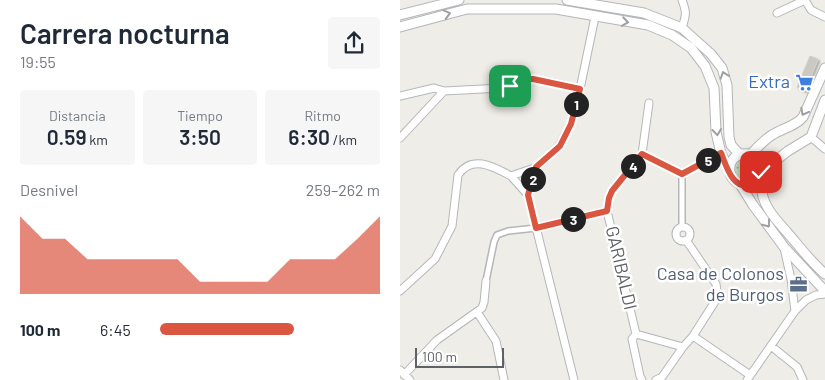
<!DOCTYPE html>
<html lang="es">
<head>
<meta charset="utf-8">
<style>
	:root { --surface:#fff; --page:#f6f6f7; --text:#1f2937; --muted:#747a83; --accent:#db5641 }
	body { margin:0; font-family:Barlow,sans-serif; background:var(--page); color:var(--text); height:100vh; display:flex; flex-direction:column; font-size:19px; white-space:nowrap }
	* { box-sizing:border-box; margin:0 }
	p { font-size:16px; color:var(--muted) }
	.icon { flex:none; width:28px; height:28px; fill:none; stroke:currentColor; stroke-width:2; stroke-linecap:round; stroke-linejoin:round }
	.map { position:relative; flex:1; overflow:hidden }
	.details { display:flex; flex-direction:column; background:var(--surface); width:400px }
	.details>* { flex:none }
	.scale { position:absolute; left:15px; bottom:12px; width:89px; box-sizing:border-box; padding-left:5px; border:2px solid #5e6165; border-top:0; font-size:14px; line-height:18px; white-space:nowrap; color:#5e6165; -webkit-text-stroke:4px #fff; paint-order:stroke }
	.pin { position:absolute; display:grid; place-items:center; width:42px; height:42px; color:#fff; margin:-21px; border-radius:10px; box-shadow:0 2px 8px #0006 }
	.km { position:absolute; width:25px; height:25px; margin:-12px; border-radius:50%; background:#222; color:#fff; font-size:14px; line-height:25px; text-align:center }
	.round { display:grid; place-items:center; flex:none; width:52px; height:52px; border-radius:5px; background:var(--page) }
	.head { display:flex; align-items:center; justify-content:space-between; height:85px; padding:0 20px }
	h1 { font-size:28px; font-weight:600; line-height:38px }
	.figures { display:grid; grid-template-columns:repeat(3,1fr); gap:8px; height:85px; padding:5px 20px }
	.figures div { display:grid; align-content:center; border-radius:5px; background:var(--page); text-align:center }
	.figures b { font-size:21px; font-weight:600 }
	.figures small { font-size:14px; font-weight:400 }
	.figures p { font-size:14px }
	.chart { height:140px; padding:10px 20px }
	.chart p { display:flex; justify-content:space-between }
	.chart svg { width:100%; height:90px; margin-top:5px; fill:var(--accent); opacity:.7 }
	ul { padding:0 20px; list-style:none; font-size:16px }
	li { display:grid; grid-template-columns:80px 60px 1fr; align-items:center; height:38px }
	li i { height:12px; border-radius:6px; background:var(--accent) }
	main { display:flex; flex:1; min-height:0 }
	.map>svg:first-child { display:block }
	.park { fill:url(#park-dots) }
	.building { fill:#cbc9c3; stroke:#d3d0c5; filter:url(#shadow) }
	.lines { fill:none; stroke-linecap:round; stroke-linejoin:round }
	.pedestrian-casing { stroke:#b4b6ba; stroke-width:8 }
	.minor-casing { stroke:#b4b6ba; stroke-width:9 }
	.tertiary-casing { stroke:#b4b6ba; stroke-width:11 }
	.pedestrian { stroke:#fff; stroke-width:5 }
	.minor { stroke:#fff; stroke-width:7 }
	.tertiary { stroke:#fff; stroke-width:9 }
	.oneway { stroke:#9ea0a3 }
	.route-casing { stroke:#fff; stroke-width:10 }
	.route { stroke:#db5641; stroke-width:6 }
	.labels { text-anchor:middle; stroke-width:5; stroke-linejoin:round; paint-order:stroke }
	.shop-label { font-size:18px; fill:#366cbe; stroke:#fff; text-anchor:end }
	.street-label { font-size:18px; fill:#5e6165; stroke:#fff }
	.service-label { font-size:18px; fill:#4e5e75; stroke:#fff; text-anchor:end }
</style>
</head>
<body>
<main>
<section class="details">
<div class="head"><div><h1>Carrera nocturna</h1><p>19:55</p></div><a class="round"><svg class="icon" aria-label="share" viewBox="0 0 24 24"><path d="M12 15V3M7 8l5-5 5 5M5 13v7h14v-7"/></svg></a></div>
<div class="figures">
<div><p>Distancia</p><b>0.59<small> km</small></b></div>
<div><p>Tiempo</p><b>3:50</b></div>
<div><p>Ritmo</p><b>6:30<small> /km</small></b></div>
</div>
<div class="chart"><p><span>Desnivel</span>259–262 m</p>
<svg viewBox="0 0 160 44" preserveAspectRatio="none"><path d="M0 44V6L10 17L20 17L30 27L40 27L50 27L60 27L70 27L80 38L90 38L100 38L110 38L120 27L130 27L140 27L150 17L160 6V44z"/></svg>
</div>
<ul>
<li><b>100 m</b>6:45<i style="width:61%"></i></li>
</ul>
</section>
<div class="map">
<svg width="425" height="380" viewBox="0 0 425 380">
	<defs>
		<pattern id="park-dots" width="8" height="8" patternUnits="userSpaceOnUse" patternTransform="scale(1.25)"><rect width="8" height="8" fill="#c5e4c7"/><path d="M2 2h.1M6 6h.1" fill="none" stroke="#a3bca5" stroke-width="1.8" stroke-linecap="round"/></pattern>
		<filter id="shadow"><feDropShadow dx="2" dy="2" stdDeviation="1" flood-color="#0004"/></filter>
	</defs>
	<rect width="100%" height="100%" fill="#efede7"/>
	<path class="park" d="M 344,158 L 351,159 L 357,164 L 357,177 L 347,182 L 340,179 L 335,172 C 335,166 338,160 344,158 Z"/>
	<path class="building" d="M 410,56 L 418,59 L 405,91 L 397,87 Z"/>
	<g class="lines">
		<defs>
			<path id="pedestrian" d="M 242,154 L 282,174
				M 282,174 L 321,153
				M 282,227 L 282,174
				M 86,281 L 94,242 L 97,235 L 108,231 L 136,228"/>
			<path id="minor" d="M 282,0 C 287,13 286,15 282,28
				M 377,13 L 405,0 L 411,10 L 425,17
				M 0,96 L 34,88 L 44,91 L 102,88 C 109,86 118,80 124,79 C 138,78 166,86 180,89
				M 411,137 L 425,149
				M 0,138 L 44,91
				M 111,176 L 128,195 L 174,380
				M 128,195 L 137,167
				M276 234a7 7 0 1 1 14 0a7 7 0 1 1-14 0Z
				M 136,228 L 207,211
				M 384,248 L 391,279 L 395,311
				M 0,291 L 35,259 L 52,226 L 58,175 C 72,154 94,167 111,176 L 137,167 L 159,146 L 171,124 L 180,89 L 195,17
				M 77,312 L 96,341 L 104,380
				M 236,334 L 207,211 L 209,198 L 212,191 L 242,154 L 249,103
				M 236,334 L 232,339 L 240,376 L 242,380
				M 236,334 L 283,347
				M 293,336 L 350,375
				M 371,346 L 397,367 L 403,380
				M 0,370 L 10,380
				M 4,375 L 37,340 L 82,308 L 84,302 L 86,281
				M 256,380 L 262,377 L 283,347 L 293,336 L 316,300 L 317,292 L 316,284 L 286,240
				M 347,380 L 395,311 L 406,300 L 416,295 L 425,294"/>
			<path id="tertiary" d="M 167,0 L 244,13 L 282,28 L 311,54 L 322,68 L 327,85 L 329,137 L 331,145 L 340,155
				M 0,15 L 59,0
				M 0,27 L 67,9 L 156,9 L 248,25 L 272,35 L 291,48 L 305,66 L 314,88 L 316,132 L 319,145 L 321,153 L 332,177
				M 351,154 C 357,148 364,140 372,135 C 382,128 395,127 403,117 L 425,68
				M 361,172 L 388,151 L 411,137 L 425,100
				M 360,177 C 339,197 321,172 334,158 C 341,152 352,152 358,160 C 363,166 360,171 360,178 C 360,183 362,191 363,197 C 367,210 377,221 386,231 C 399,246 410,261 425,274
				M 340,184 L 353,205 L 384,247 L 425,291"/>
		</defs>
		<use href="#pedestrian" class="pedestrian-casing"/>
		<use href="#minor" class="minor-casing"/>
		<use href="#tertiary" class="tertiary-casing"/>
		<use href="#pedestrian" class="pedestrian"/>
		<use href="#minor" class="minor"/>
		<use href="#tertiary" class="tertiary"/>
	</g>
	<defs><path id="oneway-chevron" d="M-2-3.5L2.5 0L-2 3.5" fill="none" stroke-width="1.6" stroke-linecap="round" stroke-linejoin="round" transform="scale(1.25)"/></defs>
	<g class="oneway">
		<use href="#oneway-chevron" transform="translate(47 14) rotate(-15)"/>
		<use href="#oneway-chevron" transform="translate(225 22) rotate(9)"/>
		<use href="#oneway-chevron" transform="translate(324 75) rotate(-109)"/>
		<use href="#oneway-chevron" transform="translate(404 112) rotate(118)"/>
		<use href="#oneway-chevron" transform="translate(317 132) rotate(84)"/>
		<use href="#oneway-chevron" transform="translate(367 224) rotate(53)"/>
	</g>
	<g class="lines">
		<defs>
			<path id="route" d="M 110,86 L 122,79 L 133,79 L 180,89 L 171,124 L 160,146 L 136,167 L 128,195 L 136,228 L 207,211 L 209,198 L 212,191 L 242,154 L 282,174 L 321,153 C 326,165 333,192 352,184 C 357,181 360,177 361,172"/>
		</defs>
		<use href="#route" class="route-casing"/>
		<use href="#route" class="route"/>
	</g>
	<defs>
		<symbol id="supermarket-bare" viewBox="-9 -9 18 18"><path d="M-6-5.5h2.5l.6 2H6L4.5 2H-2.5L-4.4-4H-6ZM-1.5 3.2a1.3 1.3 0 1 0 .1 0ZM3 3.2a1.3 1.3 0 1 0 .1 0Z" fill="#3f7fe0" stroke="#fff" stroke-width="2.5" paint-order="stroke"/></symbol>
		<symbol id="office-bare" viewBox="-9 -9 18 18"><path d="M-6-3h4V-5.5h4V-3h4V5H-6ZM-1-4.5V-3h2v-1.5ZM-6 0V1H6V0Z" fill="#5c6f8a" stroke="#fff" stroke-width="2.5" paint-order="stroke"/></symbol>
	</defs>
	<g fill-rule="evenodd">
		<use href="#supermarket-bare" x="392" y="70" width="25" height="25"/>
		<use href="#office-bare" x="386" y="272" width="25" height="25"/>
	</g>
	<g class="labels">
		<g class="shop-label">
			<text x="390" y="88">Extra</text>
		</g>
		<g class="street-label">
			<text transform="translate(221 268) rotate(77)" y="6">GARIBALDI</text>
		</g>
		<g class="service-label">
			<text x="384" y="280">Casa de Colonos<tspan x="384" dy="21">de Burgos</tspan></text>
		</g>
	</g>
</svg>
<div class="scale">100 m</div>
<div class="pin" style="left:110px;top:86px;background:#1e9e55"><svg class="icon" aria-label="arrive" viewBox="0 0 24 24"><path d="M6 21V4h12l-3 4 3 4H6"/></svg></div>
<div class="pin" style="left:361px;top:172px;background:#d93025"><svg class="icon" aria-label="check" viewBox="0 0 24 24"><path d="M5 12l5 5 9-10"/></svg></div>
<b class="km" style="left:176px;top:104px">1</b>
<b class="km" style="left:133px;top:179px">2</b>
<b class="km" style="left:173px;top:219px">3</b>
<b class="km" style="left:233px;top:166px">4</b>
<b class="km" style="left:308px;top:160px">5</b>
</div>
</main>
</body>
</html>
